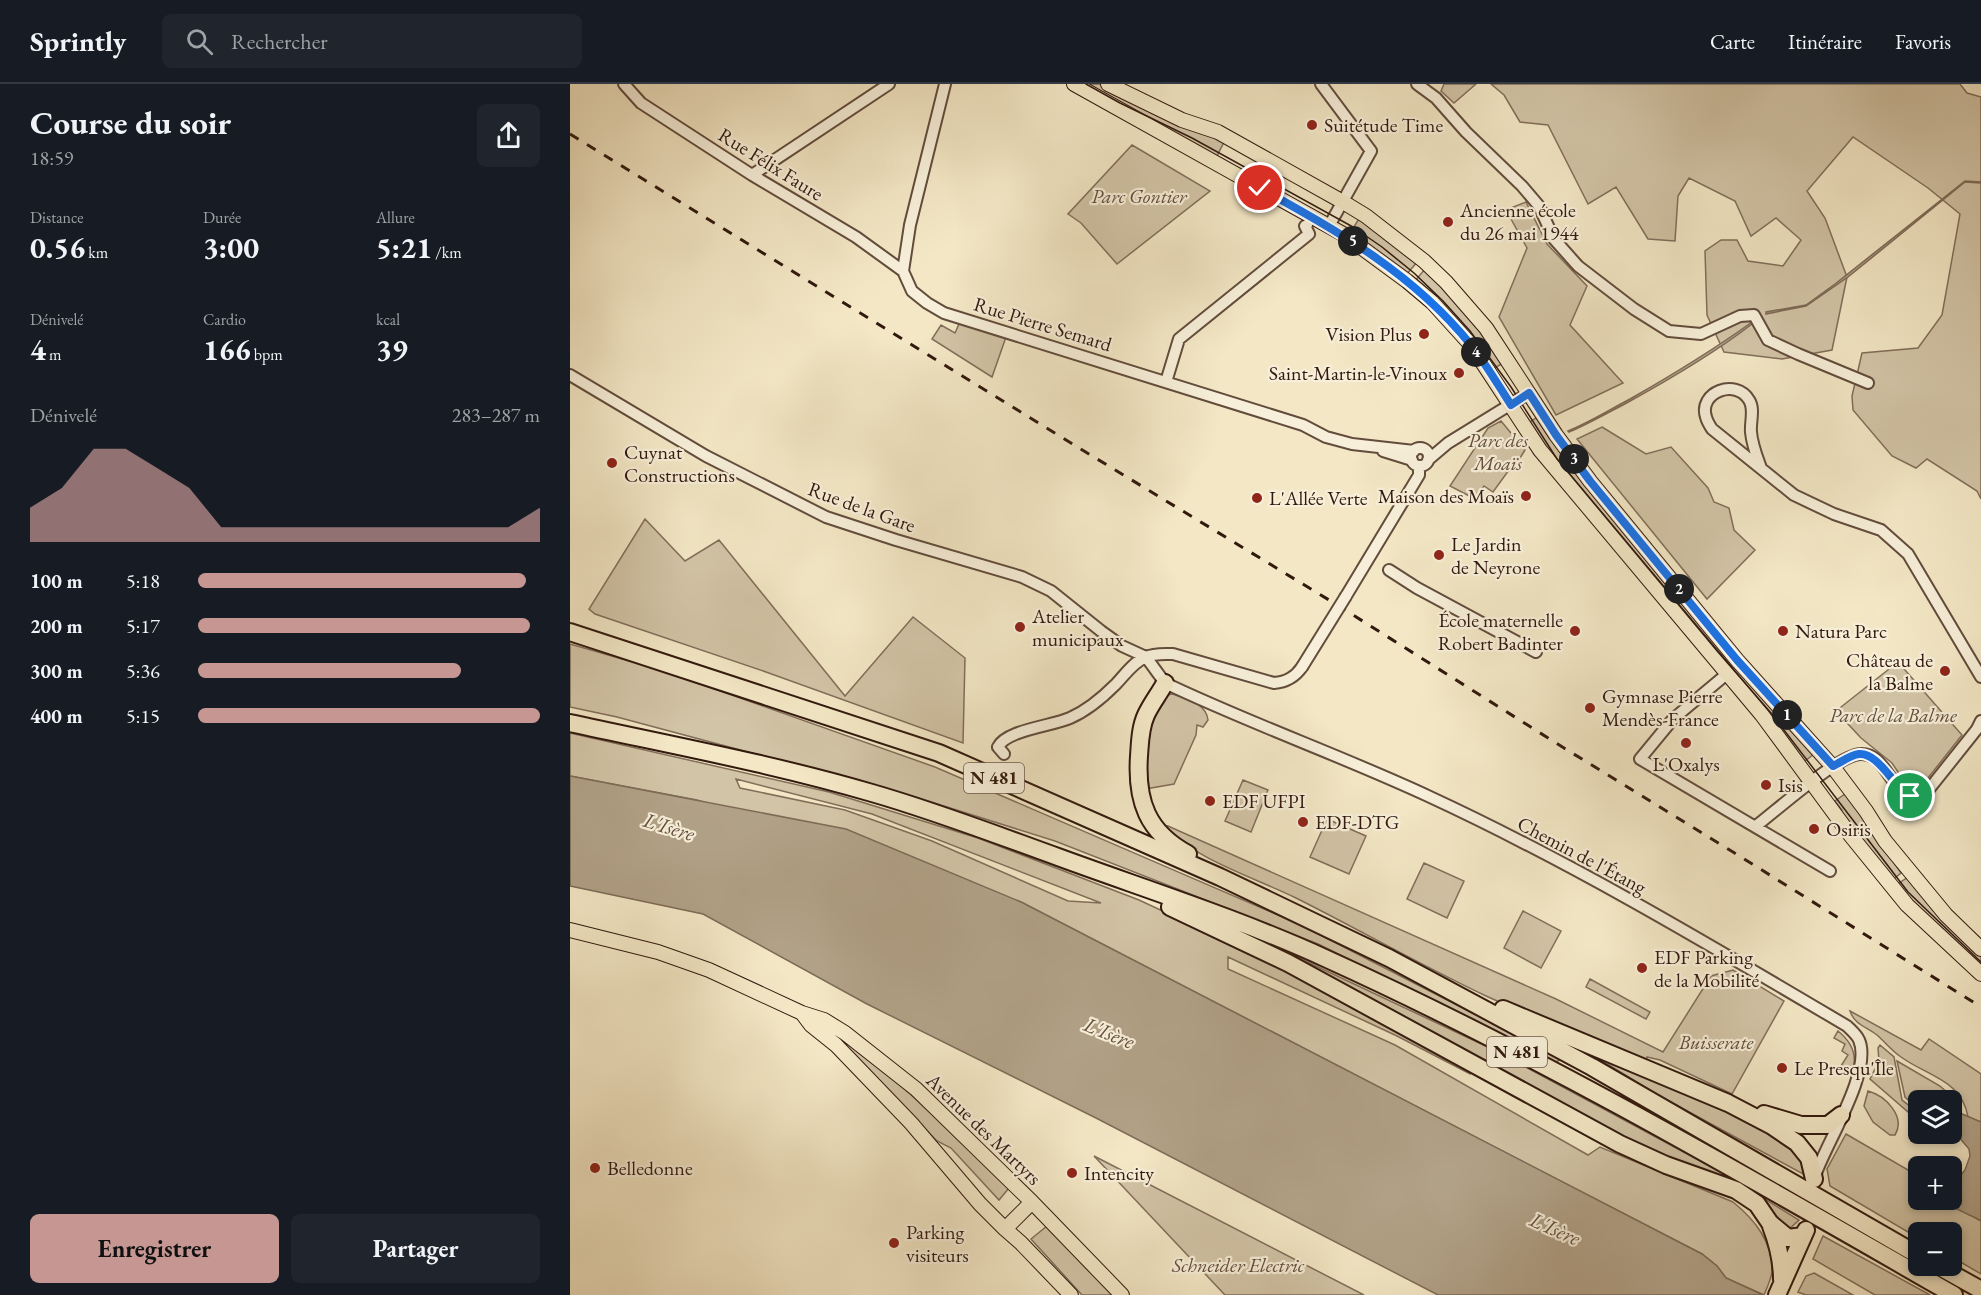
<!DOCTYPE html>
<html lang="fr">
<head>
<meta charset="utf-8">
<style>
	:root { --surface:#171b24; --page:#20242c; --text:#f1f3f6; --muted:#9ea1a6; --line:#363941; --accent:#c59692 }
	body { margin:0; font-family:"EB Garamond",serif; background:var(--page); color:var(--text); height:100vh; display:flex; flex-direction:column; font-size:22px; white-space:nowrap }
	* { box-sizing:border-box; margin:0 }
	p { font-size:20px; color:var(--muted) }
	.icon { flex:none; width:33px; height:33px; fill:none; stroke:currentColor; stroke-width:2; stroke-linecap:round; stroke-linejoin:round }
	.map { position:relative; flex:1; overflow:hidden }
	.sheet { display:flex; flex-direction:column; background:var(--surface); width:570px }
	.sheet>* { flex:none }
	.tools { position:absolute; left:1338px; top:1006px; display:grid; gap:12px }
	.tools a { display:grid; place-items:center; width:54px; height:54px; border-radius:9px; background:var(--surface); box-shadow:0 3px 9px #0003; font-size:30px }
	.pin { position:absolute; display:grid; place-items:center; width:51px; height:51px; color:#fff; margin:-26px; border:3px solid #fff; border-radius:50%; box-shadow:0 2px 6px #0007 }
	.km { position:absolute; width:30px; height:30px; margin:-15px; border-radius:50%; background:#222; color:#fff; font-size:16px; line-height:30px; text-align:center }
	.round { display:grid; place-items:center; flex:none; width:63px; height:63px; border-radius:9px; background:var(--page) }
	.headline { display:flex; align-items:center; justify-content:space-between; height:102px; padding:0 30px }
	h1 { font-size:33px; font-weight:700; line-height:45px }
	.stats { display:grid; grid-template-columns:repeat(3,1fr); gap:9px; height:102px; padding:6px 30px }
	.stats div { display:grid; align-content:center }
	.stats b { font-size:30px; font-weight:700 }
	.stats small { font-size:16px; font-weight:400 }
	.stats p { font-size:16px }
	.chart { height:168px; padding:12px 30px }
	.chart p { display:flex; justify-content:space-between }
	.chart svg { width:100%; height:108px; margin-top:6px; fill:var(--accent); opacity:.7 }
	.primary-button { display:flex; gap:12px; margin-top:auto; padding:12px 30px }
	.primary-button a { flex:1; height:69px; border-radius:9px; background:var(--accent); color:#111; font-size:24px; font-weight:700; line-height:69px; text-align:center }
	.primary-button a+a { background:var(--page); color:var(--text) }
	ul { padding:0 30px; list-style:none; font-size:20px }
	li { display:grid; grid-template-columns:96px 72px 1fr; align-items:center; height:45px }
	li i { height:15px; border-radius:8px; background:var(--accent) }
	header { display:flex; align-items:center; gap:36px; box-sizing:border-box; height:84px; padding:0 30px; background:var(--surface); border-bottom:2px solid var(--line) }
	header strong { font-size:28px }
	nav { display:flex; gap:33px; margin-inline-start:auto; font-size:21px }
	.search { width:420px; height:54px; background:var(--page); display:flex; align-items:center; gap:15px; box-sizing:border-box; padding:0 21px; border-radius:9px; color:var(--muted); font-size:22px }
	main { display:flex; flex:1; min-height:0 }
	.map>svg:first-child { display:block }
	.green { fill:#d2c4a6; stroke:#826e5a; stroke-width:1.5; fill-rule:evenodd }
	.water { fill:#b1a187; stroke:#7e6b57; stroke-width:1.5 }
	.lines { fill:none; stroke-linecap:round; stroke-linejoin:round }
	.minor-casing { stroke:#624c3c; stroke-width:14 }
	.major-casing { stroke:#32190e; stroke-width:16 }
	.highway-casing { stroke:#32190e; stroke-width:20 }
	.minor { stroke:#f7efd9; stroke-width:10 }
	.major { stroke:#f3e7c5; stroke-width:14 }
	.highway { stroke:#f3e7c5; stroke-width:16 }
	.tram { stroke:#32190e; stroke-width:1.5 }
	.rail { stroke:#32190e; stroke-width:3; stroke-dasharray:10 10; stroke-linecap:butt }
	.minor-bridge-casing { stroke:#624c3c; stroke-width:14; stroke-linecap:butt }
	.minor-bridge { stroke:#f7efd9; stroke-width:10 }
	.route-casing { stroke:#fff; stroke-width:12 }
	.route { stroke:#1a73e8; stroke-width:8 }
	.poi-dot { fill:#8f2418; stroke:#f7efd9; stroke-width:2 }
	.labels { text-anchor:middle; stroke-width:4.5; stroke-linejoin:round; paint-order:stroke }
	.shield { fill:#f7efd9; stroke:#6d594b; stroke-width:1.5 }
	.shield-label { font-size:18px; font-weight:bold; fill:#32190e }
	.poi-label { font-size:20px; fill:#32190e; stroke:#f7efd9; text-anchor:start }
	.street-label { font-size:20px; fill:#32190e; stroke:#f7efd9 }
	.park-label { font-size:20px; font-style:italic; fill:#624c3c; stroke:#f7efd9 }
	.water-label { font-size:21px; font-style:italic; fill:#654f3e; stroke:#f7efd9 }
</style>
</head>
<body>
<header>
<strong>Sprintly</strong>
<div class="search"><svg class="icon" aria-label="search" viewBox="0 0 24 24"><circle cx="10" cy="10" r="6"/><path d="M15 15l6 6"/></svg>Rechercher</div>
<nav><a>Carte</a><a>Itinéraire</a><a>Favoris</a></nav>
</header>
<main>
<section class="sheet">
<div class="headline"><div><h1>Course du soir</h1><p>18:59</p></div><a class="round"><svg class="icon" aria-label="share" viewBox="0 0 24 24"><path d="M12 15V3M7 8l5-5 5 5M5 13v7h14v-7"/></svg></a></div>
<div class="stats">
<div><p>Distance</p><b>0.56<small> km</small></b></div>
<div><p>Durée</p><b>3:00</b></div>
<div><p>Allure</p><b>5:21<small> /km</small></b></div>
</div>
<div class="stats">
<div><p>Dénivelé</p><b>4<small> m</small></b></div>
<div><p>Cardio</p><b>166<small> bpm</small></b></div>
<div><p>kcal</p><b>39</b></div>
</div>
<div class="chart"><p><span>Dénivelé</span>283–287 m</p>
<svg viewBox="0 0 160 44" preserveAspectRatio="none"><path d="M0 44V30L10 22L20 6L30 6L40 14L50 22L60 38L70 38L80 38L90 38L100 38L110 38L120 38L130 38L140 38L150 38L160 30V44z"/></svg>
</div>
<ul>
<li><b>100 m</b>5:18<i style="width:96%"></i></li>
<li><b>200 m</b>5:17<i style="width:97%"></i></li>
<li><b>300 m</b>5:36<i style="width:77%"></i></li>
<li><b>400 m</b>5:15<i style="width:100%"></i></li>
</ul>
<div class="primary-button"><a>Enregistrer</a><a>Partager</a></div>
</section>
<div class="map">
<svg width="1411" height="1211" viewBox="0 0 1411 1211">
	<rect width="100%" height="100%" fill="#f3e7c5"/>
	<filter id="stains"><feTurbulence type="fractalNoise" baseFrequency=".00333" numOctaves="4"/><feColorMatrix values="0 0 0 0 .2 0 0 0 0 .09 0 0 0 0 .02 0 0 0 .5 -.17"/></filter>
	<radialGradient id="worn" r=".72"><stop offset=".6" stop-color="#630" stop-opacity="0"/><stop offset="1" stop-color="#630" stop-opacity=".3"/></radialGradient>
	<path class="green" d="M 511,0 L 533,0 L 655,56 L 646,74 Z
		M 874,0 L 906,0 L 884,19 L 871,7 Z
		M 921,0 L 1390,0 L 1397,9 L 1411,13 L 1411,415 L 1407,407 L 1357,375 L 1346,384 L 1322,372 L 1283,326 L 1282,312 L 1292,269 L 1348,264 L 1372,231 L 1390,130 L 1358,104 L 1283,53 L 1237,107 L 1255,134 L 1277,193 L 1262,266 L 1212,275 L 1154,268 L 1137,231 L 1135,167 L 1151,156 L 1167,156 L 1178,177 L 1213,182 L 1231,156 L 1206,134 L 1181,152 L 1165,117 L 1119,94 L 1108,112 L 1105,157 L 1078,155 L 1046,103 L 1018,120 L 978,41 L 950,38 L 934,11 Z
		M 562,61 L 640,107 L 547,180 L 511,139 L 498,130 Z
		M 956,118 L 977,160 L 1017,202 L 1000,241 L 1053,299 L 986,331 L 929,233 L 957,164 L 936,126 Z
		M 790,133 L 848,177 L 836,191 L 780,149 Z
		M 855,185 L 899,229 L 935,278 L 923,285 L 844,198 Z
		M 389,240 L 436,253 L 422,293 L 362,255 L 371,241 L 385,249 Z
		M 969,332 L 1248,667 L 1231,680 L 957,340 Z
		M 931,337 L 955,366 L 942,387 L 939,386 L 923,408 L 914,402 L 905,415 L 880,402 L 918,344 Z
		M 1032,343 L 1076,370 L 1101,363 L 1138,404 L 1144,418 L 1159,424 L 1164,446 L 1185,466 L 1137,515 L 1007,355 Z
		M 75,435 L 115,477 L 149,456 L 275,612 L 343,533 L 395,574 L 393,659 L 196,588 L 25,530 L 19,525 Z
		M 0,560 L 97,588 L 365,683 L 731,841 L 992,975 L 986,978 L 748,860 L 485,757 L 342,712 L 47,633 L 0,623 Z
		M 1328,578 L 1392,651 L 1354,699 L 1345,703 L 1332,694 L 1322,679 L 1291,654 L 1266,627 Z
		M 603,610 C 618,616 636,619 638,636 L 633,643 L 627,641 L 626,651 L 604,700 L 575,705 L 575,677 L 581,638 L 596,611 Z
		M 0,649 L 259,708 L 408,754 L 569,816 L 672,864 L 901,986 L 900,990 L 827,952 L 658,873 L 658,885 L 825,961 L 1018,1071 L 1030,1063 L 1163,1118 C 1185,1136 1203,1158 1202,1188 C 1201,1195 1197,1204 1194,1211 L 1156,1194 L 1147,1182 L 1132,1170 L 451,818 L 127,716 L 0,692 ZM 166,695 L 302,730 L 531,819 L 498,817 L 362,757 L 275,726 L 170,704 Z
		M 673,696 L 698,706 L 681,748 L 655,737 Z
		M 1275,710 L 1327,778 L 1325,780 L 1331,789 L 1321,797 L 1269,728 L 1272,726 L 1265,717 Z
		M 757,735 L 796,752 L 779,790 L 740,773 Z
		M 592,741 L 598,742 L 986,915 L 1093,968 L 1141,892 L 1163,886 L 1214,917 L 1162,1010 L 1090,976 L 1077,973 L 1076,977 C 1022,957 969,936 916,912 C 852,882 790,846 726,814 C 683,793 626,776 592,741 Z
		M 854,779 L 894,797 L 877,834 L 837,815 Z
		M 1338,793 L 1411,869 L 1411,887 L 1348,828 L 1328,800 Z
		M 953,827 L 991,847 L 971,884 L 934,864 Z
		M 712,866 L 922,965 L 1149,1087 L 1229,1136 L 1217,1147 C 1208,1140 1204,1129 1196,1120 L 1084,1070 L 720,873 Z
		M 1020,895 L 1080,928 L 1076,935 L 1016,903 Z
		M 1280,927 L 1351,966 L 1359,955 L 1411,990 L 1411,1038 L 1398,1033 C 1392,996 1357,992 1331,973 C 1322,967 1315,958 1307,951 C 1295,942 1285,941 1280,927 Z
		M 1268,947 C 1283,959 1289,973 1281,992 L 1269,985 L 1278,971 L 1272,967 L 1275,960 L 1264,954 Z
		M 260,948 L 264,948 C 328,994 383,1050 439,1104 L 429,1116 L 381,1064 L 367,1057 Z
		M 1310,961 L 1324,973 L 1332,1016 L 1346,1027 L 1345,1034 L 1300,995 L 1309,977 L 1308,964 Z
		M 1021,970 L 1206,1049 L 1228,1070 L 1235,1091 L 1086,1010 Z
		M 1327,977 L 1370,1002 L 1388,1018 L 1382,1026 L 1382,1017 L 1348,1017 L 1348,1021 L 1345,1022 L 1335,1013 Z
		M 1298,1007 C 1316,1012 1336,1033 1325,1051 L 1320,1051 L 1303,1038 L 1294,1022 Z
		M 1276,1050 L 1345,1090 L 1348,1099 L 1348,1116 C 1369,1116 1394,1125 1411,1137 L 1411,1190 L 1382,1173 L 1382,1149 L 1348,1149 L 1348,1154 L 1260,1102 L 1257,1085 Z
		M 524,1072 L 794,1211 L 655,1211 Z
		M 477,1142 L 523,1191 L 531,1195 L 546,1211 L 512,1211 L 461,1155 Z
		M 1253,1152 L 1360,1211 L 1305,1211 L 1243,1175 Z
		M 1244,1189 L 1283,1211 L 1236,1211 L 1228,1208 L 1236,1192 Z"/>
	<path class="water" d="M 1395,97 L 1411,98 L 1411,99 L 1395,98 L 1278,193 L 1236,222 L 1196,230 L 1196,228 L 1236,221 L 1265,200 Z
		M 1182,238 L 1182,240 C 1142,271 1097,297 1053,321 C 1035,330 1018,340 999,348 L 998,347 C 1020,338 1039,326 1060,315 C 1102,291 1143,266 1182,238 Z
		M 0,692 L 276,745 L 451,818 L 1132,1170 L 1147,1182 L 1156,1194 L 1193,1211 L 868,1211 L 526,1034 L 297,920 L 133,830 L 0,802 Z
		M 1390,1029 L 1411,1038 L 1411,1137 C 1400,1130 1385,1127 1377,1116 L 1382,1116 L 1382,1102 L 1395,1086 L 1400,1072 L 1399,1065 L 1382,1045 L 1382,1033 Z"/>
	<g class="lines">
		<defs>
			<path id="minor" d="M 54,0 L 71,19 L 182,91 L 286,153 L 333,187
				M 375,0 L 340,141 L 333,187 L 342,207 L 357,219 L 374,229 L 733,341 L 756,353 L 782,360 L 844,367
				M 751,0 L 801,67 L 759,142
				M 847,0 L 866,14 L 896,48 L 952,102 L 969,122 L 984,155 L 1008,182 L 1064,225 L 1099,247 L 1131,250 L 1170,232 L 1184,231 L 1198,256 L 1228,270 L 1298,299
				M 182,91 L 319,0
				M 0,291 L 136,372 L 256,433 L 326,456 L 452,493 L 481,507 L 531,547 L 552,562 L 576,573 L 595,599 C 681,640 772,672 858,712 C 1003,779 1140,861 1277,942 C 1281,946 1287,951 1289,956 C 1303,987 1255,1061 1245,1092
				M 596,298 L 609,255 L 739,150 L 735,142 L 737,141
				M841 373a9 9 0 1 1 18 0a9 9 0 1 1-18 0Z
				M 813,367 L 842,376
				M 858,376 L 878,359 L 959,309
				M 1191,384 C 1187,373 1182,361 1181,348 C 1180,338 1185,325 1179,316 C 1166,294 1128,308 1136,333 C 1137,337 1140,342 1142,345 L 1224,411 L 1264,430 L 1311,446 L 1338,470 L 1411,593
				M 819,486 L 847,504 L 966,568
				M 776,512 L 849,391 L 849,382
				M 1158,589 L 1103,635 L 1070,675 L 1260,787
				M 434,670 L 428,663 C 436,646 482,642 500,634 C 516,627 532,614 545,601 C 554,592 563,578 576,573 C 584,569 594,570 603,570 L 704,599 C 717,598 725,593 732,583
				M 1186,742 C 1206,727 1269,670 1291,670 C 1320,669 1322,724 1356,709 L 1407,645 L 1411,637"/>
			<path id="major" d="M 504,0 L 773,150 L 837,197 L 862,218 L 901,261 L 970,366 L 1192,631 L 1281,752 L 1337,821 L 1411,890
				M 538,0 L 612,36 L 648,48 L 773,118 L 796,132 L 854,177 L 876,198 L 916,244 L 986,351 L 1020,397 L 1167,576 L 1263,683 L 1296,727 L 1315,757 L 1376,831 L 1411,865
				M 0,846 L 88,868 L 139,886 L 232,929 L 254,936 L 275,949 L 346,1005 L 462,1118 L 552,1211
				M 232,929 L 241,941 L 266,961 L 341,1039 L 410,1120 L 435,1145 L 451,1159 L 501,1211
				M 435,1145 L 462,1118"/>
			<path id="highway" d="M 0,548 L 369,669 L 650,793 L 819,874 L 1022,983 L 1348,1171
				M 595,599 C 589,610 581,620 576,631 C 570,644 570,659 569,672 C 566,717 577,748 618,770
				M 0,639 C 101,661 203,680 302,709 C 365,727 427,751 488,773 C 578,806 670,835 757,875 C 973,973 1178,1093 1384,1211
				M 600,823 L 718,879 L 1050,1060 L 1096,1081 L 1166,1106 L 1187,1120 L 1200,1139 L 1218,1154 L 1233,1152
				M 933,925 L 1158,1019 L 1202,1042 L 1227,1059 L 1239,1074 L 1244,1095
				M 1194,1030 L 1231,1041 L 1258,1041 L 1271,1031
				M 1201,1142 C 1208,1160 1212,1176 1212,1196
				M 1368,1182 L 1411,1206
				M 1207,1211 L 1236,1146"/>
		</defs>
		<use href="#minor" class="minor-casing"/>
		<use href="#major" class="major-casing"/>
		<use href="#highway" class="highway-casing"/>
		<use href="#minor" class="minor"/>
		<use href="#major" class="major"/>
		<use href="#highway" class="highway"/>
		<path class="tram" d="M 516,0 L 550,19 L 622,54 L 783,143 L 812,163 L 844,189 L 873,217 L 900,247 L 941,303 L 987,375 L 1148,568 L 1201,629 L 1338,808 L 1411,878"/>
		<path class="rail" d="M 0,50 L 514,367 L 764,519 L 994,664 L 1163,768 L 1411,923"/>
		<defs>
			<path id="minor-bridge" d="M 732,583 L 776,512"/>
		</defs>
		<use href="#minor-bridge" class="minor-bridge-casing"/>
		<use href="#minor-bridge" class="minor-bridge"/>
	</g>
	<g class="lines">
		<defs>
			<path id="route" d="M 690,104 C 769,148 843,189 901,261 C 916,280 928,301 941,321 L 959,309 L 986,351 L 1020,397 L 1167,576 L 1263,682 C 1272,678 1280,671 1289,670 C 1308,668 1324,703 1340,712"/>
		</defs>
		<use href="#route" class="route-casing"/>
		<use href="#route" class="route"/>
	</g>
	<g class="poi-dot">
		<circle cx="742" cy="41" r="6"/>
		<circle cx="878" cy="138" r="6"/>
		<circle cx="854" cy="250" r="6"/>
		<circle cx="889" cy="289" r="6"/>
		<circle cx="42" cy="379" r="6"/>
		<circle cx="956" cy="412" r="6"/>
		<circle cx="687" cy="414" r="6"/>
		<circle cx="869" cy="471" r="6"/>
		<circle cx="450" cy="543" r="6"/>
		<circle cx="1005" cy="547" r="6"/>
		<circle cx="1213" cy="547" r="6"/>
		<circle cx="1375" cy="587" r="6"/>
		<circle cx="1020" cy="624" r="6"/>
		<circle cx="1116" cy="659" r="6"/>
		<circle cx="1196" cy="701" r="6"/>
		<circle cx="640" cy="717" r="6"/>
		<circle cx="733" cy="738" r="6"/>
		<circle cx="1244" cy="745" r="6"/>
		<circle cx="1072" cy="884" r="6"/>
		<circle cx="1212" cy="984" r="6"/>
		<circle cx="25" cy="1084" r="6"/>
		<circle cx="502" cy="1089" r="6"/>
		<circle cx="324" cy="1159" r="6"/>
	</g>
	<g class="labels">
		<g class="shield">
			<rect x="394" y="679" width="60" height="30" rx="4.5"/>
			<rect x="917" y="953" width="60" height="30" rx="4.5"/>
		</g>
		<g class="shield-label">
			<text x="424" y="700">N 481</text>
			<text x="947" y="974">N 481</text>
		</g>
		<g class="poi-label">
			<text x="754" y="48">Suitétude Time</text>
			<text x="890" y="133">Ancienne école<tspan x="890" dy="23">du 26 mai 1944</tspan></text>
			<text x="842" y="257" text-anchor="end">Vision Plus</text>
			<text x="877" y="296" text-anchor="end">Saint-Martin-le-Vinoux</text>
			<text x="54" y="375">Cuynat<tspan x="54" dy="23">Constructions</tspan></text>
			<text x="944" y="419" text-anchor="end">Maison des Moaïs</text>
			<text x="699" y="421">L'Allée Verte</text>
			<text x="881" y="467">Le Jardin<tspan x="881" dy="23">de Neyrone</tspan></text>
			<text x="462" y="539">Atelier<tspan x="462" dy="23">municipaux</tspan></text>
			<text x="993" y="543" text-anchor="end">École maternelle<tspan x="993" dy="23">Robert Badinter</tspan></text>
			<text x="1225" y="554">Natura Parc</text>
			<text x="1363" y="583" text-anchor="end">Château de<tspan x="1363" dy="23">la Balme</tspan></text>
			<text x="1032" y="619">Gymnase Pierre<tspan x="1032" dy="23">Mendès-France</tspan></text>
			<text x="1116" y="687" text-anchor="middle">L'Oxalys</text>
			<text x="1208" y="708">Isis</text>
			<text x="652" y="724">EDF UFPI</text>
			<text x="745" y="745">EDF-DTG</text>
			<text x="1256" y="752">Osiris</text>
			<text x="1084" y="880">EDF Parking<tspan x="1084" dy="23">de la Mobilité</tspan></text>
			<text x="1224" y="991">Le Presqu'Île</text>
			<text x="37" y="1091">Belledonne</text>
			<text x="514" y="1096">Intencity</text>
			<text x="336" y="1155">Parking<tspan x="336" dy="23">visiteurs</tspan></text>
		</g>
		<g class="street-label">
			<text transform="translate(201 80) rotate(32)" y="7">Rue Félix Faure</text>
			<text transform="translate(473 240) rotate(17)" y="7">Rue Pierre Semard</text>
			<text transform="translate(292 423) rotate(20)" y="7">Rue de la Gare</text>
			<text transform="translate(1012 771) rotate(28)" y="7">Chemin de l'Étang</text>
			<text transform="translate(414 1045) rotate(44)" y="7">Avenue des Martyrs</text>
		</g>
		<g class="park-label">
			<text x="569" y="119">Parc Gontier</text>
			<text x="928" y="363">Parc des<tspan x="928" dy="23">Moaïs</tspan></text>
			<text x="1323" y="638">Parc de la Balme</text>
			<text x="1146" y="965">Buisserate</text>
			<text x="668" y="1188">Schneider Electric</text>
		</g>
		<g class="water-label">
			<text transform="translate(99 743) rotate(17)" y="7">L'Isère</text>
			<text transform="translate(539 949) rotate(22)" y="7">L'Isère</text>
			<text transform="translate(985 1145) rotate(24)" y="7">L'Isère</text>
		</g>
	</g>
	<rect width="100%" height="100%" filter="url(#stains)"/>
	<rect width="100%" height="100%" fill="url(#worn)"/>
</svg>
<div class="tools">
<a><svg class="icon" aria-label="layers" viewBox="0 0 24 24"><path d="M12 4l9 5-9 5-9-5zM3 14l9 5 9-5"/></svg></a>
<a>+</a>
<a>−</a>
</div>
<div class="pin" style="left:1340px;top:712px;background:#1e9e55"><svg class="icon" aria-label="arrive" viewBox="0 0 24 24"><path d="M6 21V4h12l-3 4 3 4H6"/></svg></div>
<div class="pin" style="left:690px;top:104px;background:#d93025"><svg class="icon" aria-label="check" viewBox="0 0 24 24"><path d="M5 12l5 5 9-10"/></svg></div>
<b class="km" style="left:1217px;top:631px">1</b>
<b class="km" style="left:1109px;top:505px">2</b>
<b class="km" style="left:1004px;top:375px">3</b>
<b class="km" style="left:906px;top:268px">4</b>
<b class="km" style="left:783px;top:157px">5</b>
</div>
</main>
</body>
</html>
